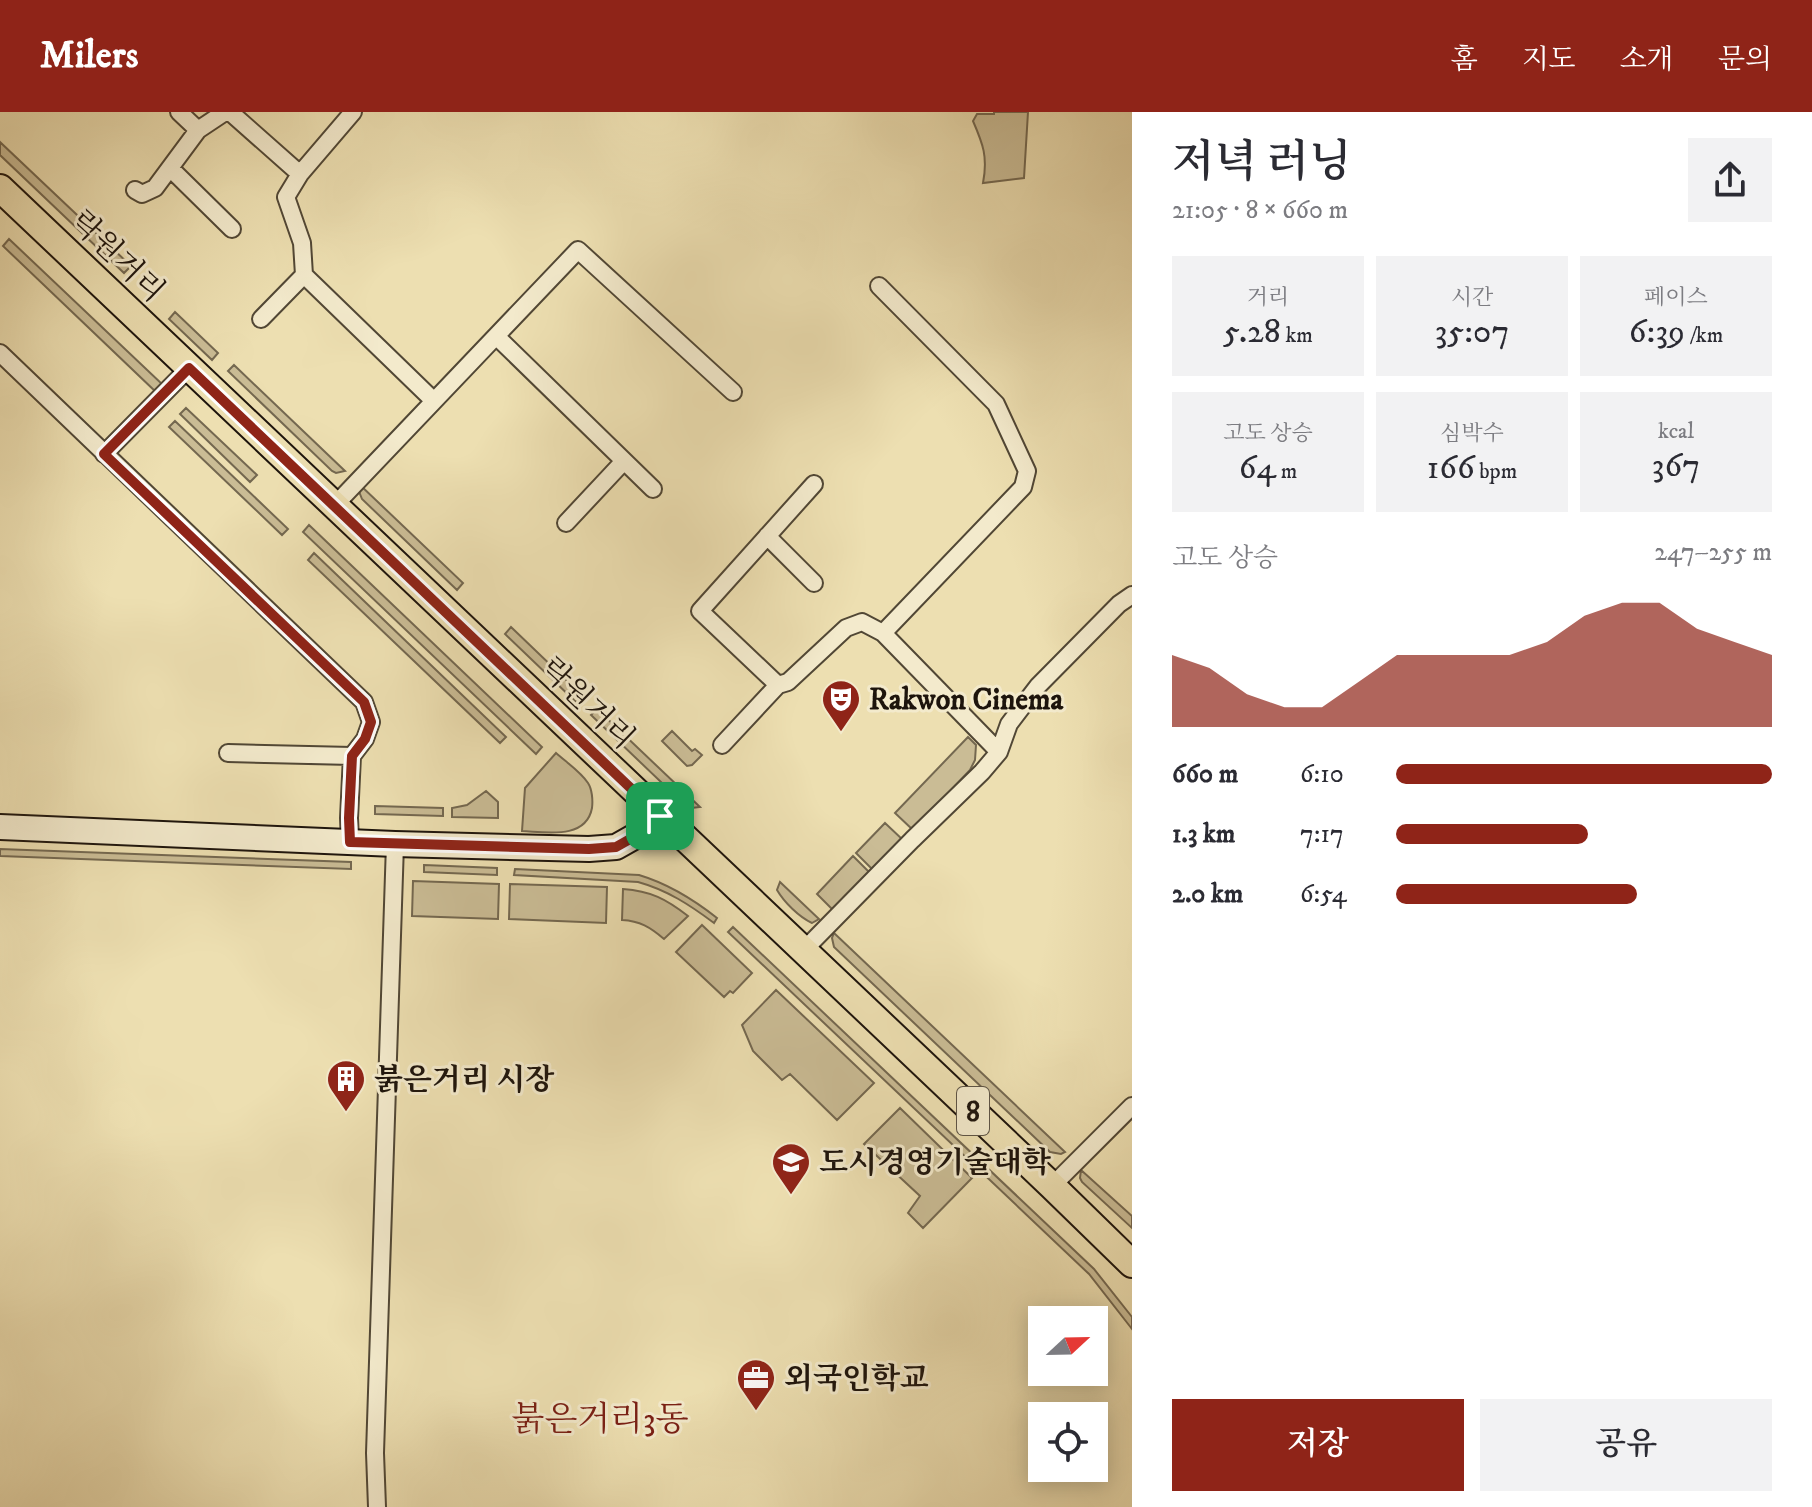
<!DOCTYPE html>
<html lang="ko">
<head>
<meta charset="utf-8">
<style>
	:root { --surface:#fff; --page:#f2f2f3; --text:#2b2b33; --muted:#7c7c81; --accent:#8f2418 }
	body { margin:0; font-family:"IM FELL DW Pica","Noto Serif KR",serif; background:var(--page); color:var(--text); height:100vh; display:flex; flex-direction:column; font-size:30px; white-space:nowrap }
	* { box-sizing:border-box; margin:0 }
	p { font-size:26px; color:var(--muted) }
	.icon { flex:none; width:44px; height:44px; fill:none; stroke:currentColor; stroke-width:2; stroke-linecap:round; stroke-linejoin:round }
	.map { position:relative; flex:1; overflow:hidden }
	.sheet { display:flex; flex-direction:column; background:var(--surface); width:680px }
	.sheet>* { flex:none }
	.needle { width:52px; rotate:68deg }
	.controls { position:absolute; left:1028px; top:1194px; display:grid; gap:16px }
	.controls a { display:grid; place-items:center; width:80px; height:80px; border-radius:0px; background:var(--surface); box-shadow:0 4px 20px #0003; font-size:40px }
	.pin { position:absolute; display:grid; place-items:center; width:68px; height:68px; color:#fff; margin:-34px; border-radius:16px; box-shadow:0 4px 12px #0006 }
	.round { display:grid; place-items:center; flex:none; width:84px; height:84px; border-radius:0px; background:var(--page) }
	.headline { display:flex; align-items:center; justify-content:space-between; height:136px; padding:0 40px }
	h1 { font-size:44px; font-weight:600; line-height:60px }
	.figures { display:grid; grid-template-columns:repeat(3,1fr); gap:12px; height:136px; padding:8px 40px }
	.figures div { display:grid; align-content:center; border-radius:0px; background:var(--page); text-align:center }
	.figures b { font-size:34px; font-weight:600 }
	.figures small { font-size:22px; font-weight:400 }
	.figures p { font-size:22px }
	.chart { height:224px; padding:16px 40px }
	.chart p { display:flex; justify-content:space-between }
	.chart svg { width:100%; height:144px; margin-top:8px; fill:var(--accent); opacity:.7 }
	.button { display:flex; gap:16px; margin-top:auto; padding:16px 40px }
	.button a { flex:1; height:92px; border-radius:0px; background:var(--accent); color:#fff; font-size:32px; font-weight:600; line-height:92px; text-align:center }
	.button a+a { background:var(--page); color:var(--text) }
	ul { padding:0 40px; list-style:none; font-size:26px }
	li { display:grid; grid-template-columns:128px 96px 1fr; align-items:center; height:60px }
	li i { height:20px; border-radius:10px; background:var(--accent) }
	header { display:flex; align-items:center; gap:48px; box-sizing:border-box; height:112px; padding:0 40px; background:var(--accent); color:#fff }
	header strong { font-size:38px }
	nav { display:flex; gap:44px; margin-inline-start:auto; font-size:28px }
	main { display:flex; flex:1; min-height:0 }
	.map>svg:first-child { display:block }
	.green { fill:#cabc95; stroke:#746850; stroke-width:2 }
	.lines { fill:none; stroke-linecap:round; stroke-linejoin:round }
	.street-casing { stroke:#514735; stroke-width:20 }
	.secondary-casing { stroke:#1d140c; stroke-width:28 }
	.primary-casing { stroke:#1d140c; stroke-width:30 }
	.street { stroke:#f3eacc; stroke-width:16 }
	.secondary { stroke:#f3eacc; stroke-width:24 }
	.primary { stroke:#eddfb1; stroke-width:26 }
	.route-casing { stroke:#fff; stroke-width:16 }
	.route { stroke:#8f2418; stroke-width:10 }
	.labels { text-anchor:middle; stroke-width:6; stroke-linejoin:round; paint-order:stroke }
	.shield { fill:#f3eacc; stroke:#5d5446; stroke-width:2 }
	.shield-label { font-size:28px; font-weight:bold; fill:#1d140c }
	.street-label { font-size:30px; fill:#1d140c; stroke:#f3eacc }
	.poi-label { font-size:30px; font-weight:bold; fill:#1d140c; stroke:#f3eacc; text-anchor:start }
	.quarter-label { font-size:34px; fill:#7a1f14; stroke:#f3eacc }
</style>
</head>
<body>
<header>
<strong>Milers</strong>
<nav><a>홈</a><a>지도</a><a>소개</a><a>문의</a></nav>
</header>
<main>
<div class="map">
<svg width="1132" height="1395" viewBox="0 0 1132 1395">
	<rect width="100%" height="100%" fill="#eddfb1"/>
	<filter id="stains"><feTurbulence type="fractalNoise" baseFrequency=".0025" numOctaves="4"/><feColorMatrix values="0 0 0 0 .2 0 0 0 0 .09 0 0 0 0 .02 0 0 0 .5 -.17"/></filter>
	<radialGradient id="worn" r=".72"><stop offset=".6" stop-color="#630" stop-opacity="0"/><stop offset="1" stop-color="#630" stop-opacity=".3"/></radialGradient>
	<path class="green" d="M 994,0 L 1028,0 L 1024,66 L 983,71 C 988,45 983,32 973,9 L 977,2 L 994,2 Z
		M 0,30 L 131,154 L 124,161 L 0,43 Z
		M 9,127 L 163,273 L 156,280 L 3,134 Z
		M 175,200 L 218,241 L 212,248 L 169,207 Z
		M 234,253 L 345,359 L 336,361 L 332,359 L 228,259 Z
		M 186,296 L 257,363 L 250,370 L 180,302 Z
		M 175,309 L 288,417 L 282,423 L 169,315 Z
		M 359,372 L 463,471 L 457,478 L 362,387 L 358,377 Z
		M 309,413 L 542,635 L 536,642 L 303,420 Z
		M 314,441 L 506,625 L 500,631 L 308,448 Z
		M 511,515 L 583,584 L 577,591 L 505,522 Z
		M 597,597 L 700,695 L 691,696 L 686,694 L 591,603 Z
		M 672,619 L 692,639 L 695,637 L 702,643 L 692,653 L 687,654 L 662,629 Z
		M 968,625 L 976,633 L 975,648 L 970,658 L 913,718 L 895,701 Z
		M 556,641 C 566,650 581,660 588,671 C 592,677 593,688 592,696 C 586,728 546,720 522,719 L 525,676 Z
		M 486,679 L 498,690 L 498,706 L 452,705 L 452,696 L 467,693 Z
		M 375,694 L 443,696 L 443,704 L 375,702 Z
		M 885,711 L 903,728 L 874,759 L 856,741 Z
		M 0,737 L 351,750 L 351,757 L 0,744 Z
		M 853,744 L 871,762 L 834,799 L 817,782 Z
		M 424,753 L 497,756 L 497,763 L 424,760 Z
		M 515,757 L 639,763 C 669,772 693,787 717,806 L 714,811 C 690,793 667,778 638,770 L 514,763 Z
		M 413,769 L 499,772 L 498,807 L 412,804 Z
		M 780,770 L 819,807 L 812,811 C 799,805 784,790 777,778 Z
		M 510,772 L 607,775 L 606,811 L 509,807 Z
		M 623,777 C 651,779 666,787 688,804 L 664,827 C 650,815 640,809 622,808 Z
		M 702,813 L 752,861 L 733,881 L 730,879 L 724,885 L 676,840 Z
		M 733,815 L 1094,1157 L 1132,1205 L 1132,1217 L 1089,1162 L 728,820 Z
		M 834,821 L 1065,1040 L 1061,1042 L 1050,1040 L 834,835 L 832,826 Z
		M 776,878 L 874,971 L 837,1008 L 790,962 L 782,968 L 753,939 L 742,913 Z
		M 900,996 L 972,1066 L 923,1116 L 908,1101 L 920,1084 L 864,1032 Z
		M 1081,1058 L 1132,1104 L 1132,1116 L 1082,1070 L 1080,1066 Z"/>
	<g class="lines">
		<defs>
			<path id="street" d="M 179,0 L 198,18
				M 230,0 L 300,62
				M 170,56 L 232,117
				M 135,78 L 142,82 L 155,76 L 198,18 L 225,0
				M 304,163 L 434,289
				M 879,174 L 996,292 L 1027,359 L 1023,375 L 883,521 L 999,640
				M 261,207 L 304,163 L 302,131 L 286,85 L 300,62 L 353,0
				M 496,224 L 653,377
				M 0,241 L 364,590 L 371,610 L 365,627 L 352,644 L 349,706 L 350,730
				M 104,342 L 189,256
				M 334,394 L 578,138 L 733,280
				M 566,411 L 624,349
				M 767,424 L 814,471
				M 778,573 L 700,499 L 814,372
				M 722,633 L 778,573 L 788,570 L 846,516 L 862,510 L 883,521
				M 228,641 L 352,644
				M 803,839 L 912,728 L 982,660 L 999,640 L 1009,612 L 1038,574 L 1119,492 L 1132,483
				M 1052,1074 L 1132,994
				M 377,1395 L 375,1341 L 395,732"/>
			<path id="secondary" d="M 0,715 L 395,732 L 589,737 L 616,735 L 639,722 L 660,704"/>
			<path id="primary" d="M 0,76 L 1052,1074 L 1132,1152"/>
		</defs>
		<use href="#street" class="street-casing"/>
		<use href="#secondary" class="secondary-casing"/>
		<use href="#primary" class="primary-casing"/>
		<use href="#street" class="street"/>
		<use href="#secondary" class="secondary"/>
		<use href="#primary" class="primary"/>
	</g>
	<g class="lines">
		<defs>
			<path id="route" d="M 189,256 L 660,704 L 639,722 L 616,735 L 589,737 L 350,730 L 349,706 L 352,644 L 365,627 L 371,610 L 364,590 L 104,342 Z"/>
		</defs>
		<use href="#route" class="route-casing"/>
		<use href="#route" class="route"/>
	</g>
	<defs>
		<symbol id="theatre-pin" viewBox="-11 -11 22 30"><path d="M0 17L-7.5 6A9.5 9.5 0 1 1 7.5 6Z" fill="#8f2418" stroke="#f3eacc"/><path d="M-5-5.5Q0-4 5-5.5V0Q5 5 0 6Q-5 5-5 0ZM-3.3-2.5H-1v1.5H-3.3ZM1-2.5H3.3v1.5H1ZM-2.8 1Q0 5.5 2.8 1Z" fill="#fff"/></symbol>
		<symbol id="building-pin" viewBox="-11 -11 22 30"><path d="M0 17L-7.5 6A9.5 9.5 0 1 1 7.5 6Z" fill="#8f2418" stroke="#f3eacc"/><path d="M-4-6H4V6H1V3H-1V6H-4ZM-2.5-4.3h1.7v1.8h-1.7ZM.8-4.3h1.7v1.8H.8ZM-2.5-1h1.7V.8h-1.7ZM.8-1h1.7V.8H.8Z" fill="#fff"/></symbol>
		<symbol id="school-pin" viewBox="-11 -11 22 30"><path d="M0 17L-7.5 6A9.5 9.5 0 1 1 7.5 6Z" fill="#8f2418" stroke="#f3eacc"/><path d="M0-5L7-2L0 1L-7-2ZM-4 1L0 2.5L4 1V4Q0 6-4 4Z" fill="#fff"/></symbol>
		<symbol id="office-pin" viewBox="-11 -11 22 30"><path d="M0 17L-7.5 6A9.5 9.5 0 1 1 7.5 6Z" fill="#8f2418" stroke="#f3eacc"/><path d="M-6-3h4V-5.5h4V-3h4V5H-6ZM-1-4.5V-3h2v-1.5ZM-6 0V1H6V0Z" fill="#fff"/></symbol>
	</defs>
	<g fill-rule="evenodd">
		<use href="#theatre-pin" x="819" y="565" width="44" height="60"/>
		<use href="#building-pin" x="324" y="945" width="44" height="60"/>
		<use href="#school-pin" x="769" y="1028" width="44" height="60"/>
		<use href="#office-pin" x="734" y="1244" width="44" height="60"/>
	</g>
	<g class="labels">
		<rect class="shield" x="957" y="975" width="32" height="48" rx="6"/>
		<g class="shield-label">
			<text x="973" y="1009">8</text>
		</g>
		<g class="street-label">
			<text transform="translate(118 144) rotate(44)" y="10">락원거리</text>
			<text transform="translate(588 591) rotate(44)" y="10">락원거리</text>
		</g>
		<g class="poi-label">
			<text x="869" y="597">Rakwon Cinema</text>
			<text x="374" y="977">붉은거리 시장</text>
			<text x="819" y="1060">도시경영기술대학</text>
			<text x="784" y="1276">외국인학교</text>
		</g>
		<g class="quarter-label">
			<text x="600" y="1318">붉은거리3동</text>
		</g>
	</g>
	<rect width="100%" height="100%" filter="url(#stains)"/>
	<rect width="100%" height="100%" fill="url(#worn)"/>
</svg>
<div class="controls">
<a><svg class="needle" viewBox="-14 -14 28 28"><path d="M0-13l5 13h-10z" fill="#e53935"/><path d="M0 13l5-13h-10z" fill="#7c7c81"/></svg></a>
<a><svg class="icon" aria-label="locate" viewBox="0 0 24 24"><circle cx="12" cy="12" r="6"/><path d="M12 2v4M12 18v4M2 12h4M18 12h4"/></svg></a>
</div>
<div class="pin" style="left:660px;top:704px;background:#1e9e55"><svg class="icon" aria-label="arrive" viewBox="0 0 24 24"><path d="M6 21V4h12l-3 4 3 4H6"/></svg></div>
</div>
<section class="sheet">
<div class="headline"><div><h1>저녁 러닝</h1><p>21:05 · 8 × 660 m</p></div><a class="round"><svg class="icon" aria-label="share" viewBox="0 0 24 24"><path d="M12 15V3M7 8l5-5 5 5M5 13v7h14v-7"/></svg></a></div>
<div class="figures">
<div><p>거리</p><b>5.28<small> km</small></b></div>
<div><p>시간</p><b>35:07</b></div>
<div><p>페이스</p><b>6:39<small> /km</small></b></div>
</div>
<div class="figures">
<div><p>고도 상승</p><b>64<small> m</small></b></div>
<div><p>심박수</p><b>166<small> bpm</small></b></div>
<div><p>kcal</p><b>367</b></div>
</div>
<div class="chart"><p><span>고도 상승</span>247–255 m</p>
<svg viewBox="0 0 160 44" preserveAspectRatio="none"><path d="M0 44V22L10 26L20 34L30 38L40 38L50 30L60 22L70 22L80 22L90 22L100 18L110 10L120 6L130 6L140 14L150 18L160 22V44z"/></svg>
</div>
<ul>
<li><b>660 m</b>6:10<i style="width:100%"></i></li>
<li><b>1.3 km</b>7:17<i style="width:51%"></i></li>
<li><b>2.0 km</b>6:54<i style="width:64%"></i></li>
</ul>
<div class="button"><a>저장</a><a>공유</a></div>
</section>
</main>
</body>
</html>
